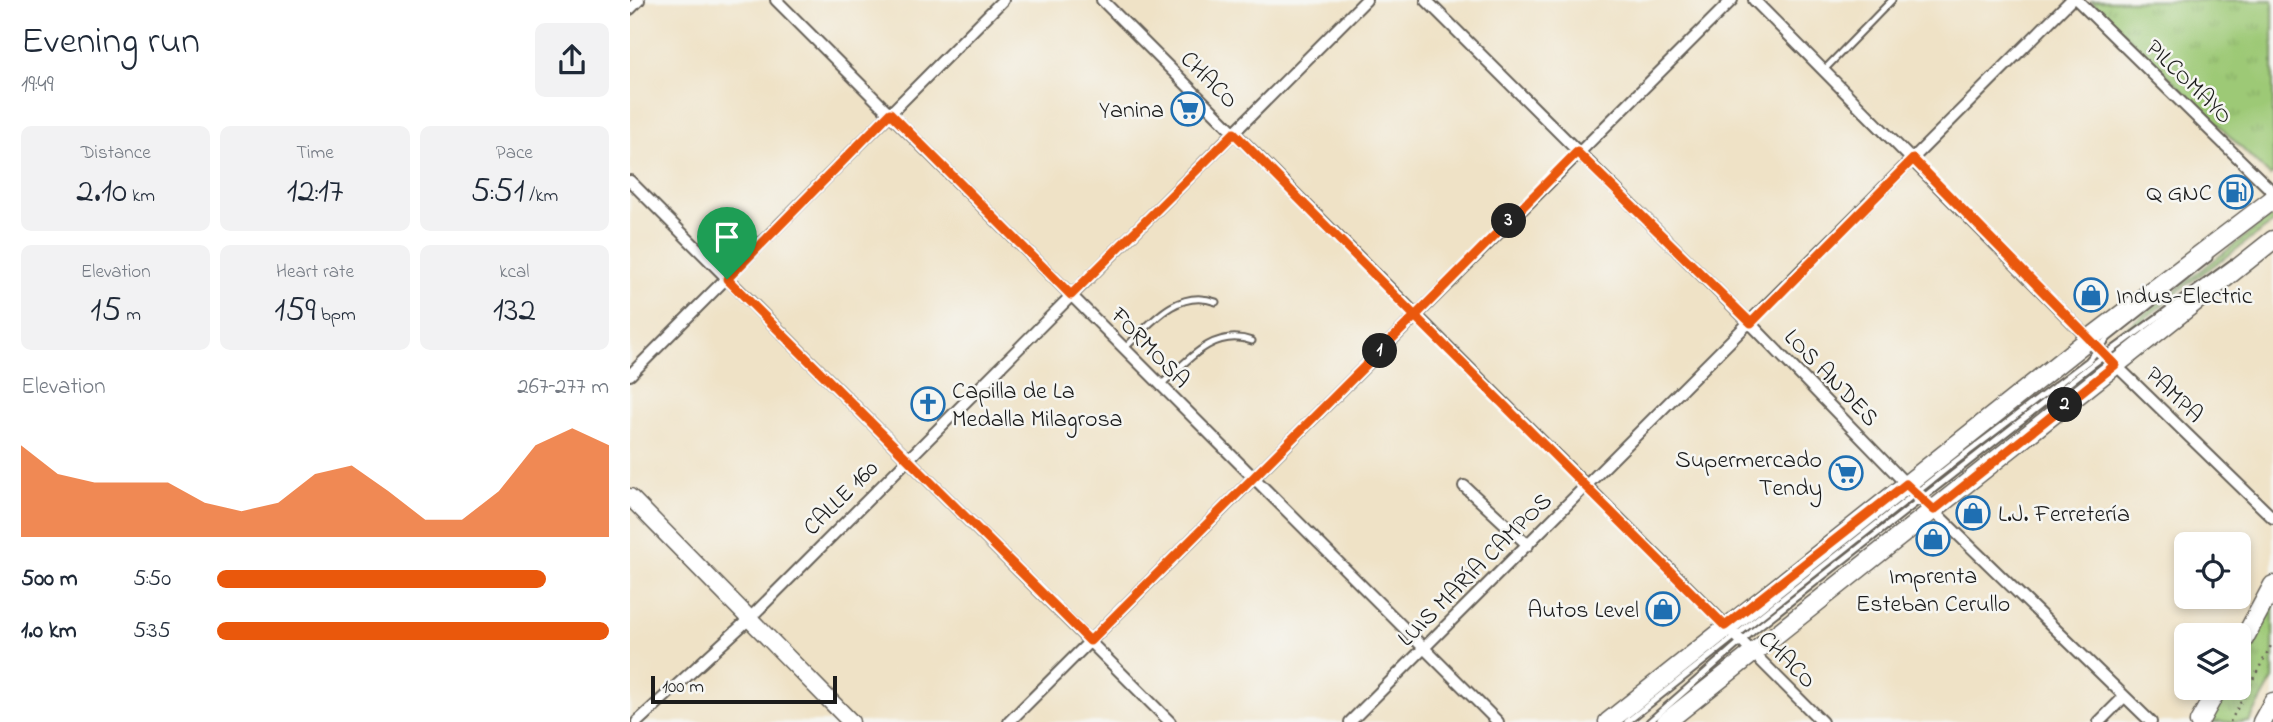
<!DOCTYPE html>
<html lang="en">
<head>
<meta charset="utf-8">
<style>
	:root { --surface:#fff; --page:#f2f2f3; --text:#1f2937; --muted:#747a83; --accent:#ea580c }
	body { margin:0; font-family:"Indie Flower",sans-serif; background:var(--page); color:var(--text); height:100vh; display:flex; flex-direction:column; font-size:26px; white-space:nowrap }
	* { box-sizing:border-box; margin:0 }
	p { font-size:23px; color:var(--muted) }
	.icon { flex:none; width:38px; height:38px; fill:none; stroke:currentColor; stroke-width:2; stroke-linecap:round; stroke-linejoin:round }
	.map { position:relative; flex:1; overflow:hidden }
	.sheet { display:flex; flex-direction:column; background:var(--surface); width:630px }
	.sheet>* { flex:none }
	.buttons { position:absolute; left:1544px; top:532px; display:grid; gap:14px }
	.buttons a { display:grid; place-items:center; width:77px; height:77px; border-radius:10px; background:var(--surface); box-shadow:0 4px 10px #0003; font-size:35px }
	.scale { position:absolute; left:21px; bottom:18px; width:186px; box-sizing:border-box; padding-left:7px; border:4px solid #1c1c1c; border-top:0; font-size:19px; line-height:24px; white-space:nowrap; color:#1c1c1c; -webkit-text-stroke:5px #f6f6f2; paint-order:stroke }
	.pin { position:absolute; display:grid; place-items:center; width:60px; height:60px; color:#fff; margin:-72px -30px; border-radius:50% 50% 50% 0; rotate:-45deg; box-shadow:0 0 7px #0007 }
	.pin .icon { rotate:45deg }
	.km { position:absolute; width:35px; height:35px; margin:-18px; border-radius:50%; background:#222; color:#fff; font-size:19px; line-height:35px; text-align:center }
	.round { display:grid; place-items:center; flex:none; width:74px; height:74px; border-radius:10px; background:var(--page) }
	.head { display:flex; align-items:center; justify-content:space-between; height:119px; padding:0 21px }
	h1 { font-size:38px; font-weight:600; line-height:52px }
	.metrics { display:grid; grid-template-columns:repeat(3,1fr); gap:10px; height:119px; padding:7px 21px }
	.metrics div { display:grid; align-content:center; border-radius:10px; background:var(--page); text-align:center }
	.metrics b { font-size:35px; font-weight:600 }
	.metrics small { font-size:19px; font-weight:400 }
	.metrics p { font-size:19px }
	.chart { height:196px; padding:14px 21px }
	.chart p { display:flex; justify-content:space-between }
	.chart svg { width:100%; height:126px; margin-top:7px; fill:var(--accent); opacity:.7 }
	ul { padding:0 21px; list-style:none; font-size:23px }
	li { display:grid; grid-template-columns:112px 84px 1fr; align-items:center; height:52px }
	li i { height:18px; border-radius:9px; background:var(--accent) }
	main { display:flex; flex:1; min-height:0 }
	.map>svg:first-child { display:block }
	.grass { fill:url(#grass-tufts); stroke:#5c7249; stroke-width:2 }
	.park { fill:#9dc976; stroke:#5c7249; stroke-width:2 }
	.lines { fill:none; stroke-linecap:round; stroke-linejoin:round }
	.lane-casing { stroke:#666158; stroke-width:9 }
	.street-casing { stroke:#666158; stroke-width:14 }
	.secondary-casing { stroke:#666158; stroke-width:19 }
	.primary-casing { stroke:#666158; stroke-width:21 }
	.path { stroke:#666158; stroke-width:2.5; stroke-dasharray:2 5; stroke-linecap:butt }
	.lane { stroke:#fff; stroke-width:5 }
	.street { stroke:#fff; stroke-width:10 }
	.secondary { stroke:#fff; stroke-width:16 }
	.primary { stroke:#fff; stroke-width:18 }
	.route-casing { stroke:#fff; stroke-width:14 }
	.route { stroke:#ea580c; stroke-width:9 }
	.labels { text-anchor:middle; stroke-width:5; stroke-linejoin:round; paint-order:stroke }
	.street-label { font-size:24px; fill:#1c1c1c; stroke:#f6f6f2 }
	.poi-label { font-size:24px; fill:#1c1c1c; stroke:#f6f6f2; text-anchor:end }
</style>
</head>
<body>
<main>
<section class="sheet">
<div class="head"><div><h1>Evening run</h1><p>19:49</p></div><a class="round"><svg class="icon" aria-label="share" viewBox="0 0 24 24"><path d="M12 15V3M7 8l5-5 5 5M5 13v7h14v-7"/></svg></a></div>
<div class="metrics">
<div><p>Distance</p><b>2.10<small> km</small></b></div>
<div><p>Time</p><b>12:17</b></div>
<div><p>Pace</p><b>5:51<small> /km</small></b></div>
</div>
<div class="metrics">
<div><p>Elevation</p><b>15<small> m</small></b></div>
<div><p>Heart rate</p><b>159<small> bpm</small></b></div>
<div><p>kcal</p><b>132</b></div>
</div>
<div class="chart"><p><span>Elevation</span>267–277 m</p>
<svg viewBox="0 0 160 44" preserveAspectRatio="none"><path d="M0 44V12L10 22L20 25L30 25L40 25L50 32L60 35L70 32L80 22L90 19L100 28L110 38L120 38L130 28L140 12L150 6L160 12V44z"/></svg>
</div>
<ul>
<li><b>500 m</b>5:50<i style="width:84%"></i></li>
<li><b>1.0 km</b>5:35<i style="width:100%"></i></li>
</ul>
</section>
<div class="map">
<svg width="1643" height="722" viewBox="0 0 1643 722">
	<defs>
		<pattern id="grass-tufts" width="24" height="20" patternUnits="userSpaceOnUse" patternTransform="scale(1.75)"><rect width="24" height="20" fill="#9dc976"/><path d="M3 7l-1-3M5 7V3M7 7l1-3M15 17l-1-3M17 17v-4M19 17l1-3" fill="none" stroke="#87ac66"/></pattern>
	</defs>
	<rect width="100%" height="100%" fill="#f6f6f2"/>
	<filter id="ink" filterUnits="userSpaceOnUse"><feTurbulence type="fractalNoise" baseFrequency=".0143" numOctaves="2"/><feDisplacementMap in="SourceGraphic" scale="14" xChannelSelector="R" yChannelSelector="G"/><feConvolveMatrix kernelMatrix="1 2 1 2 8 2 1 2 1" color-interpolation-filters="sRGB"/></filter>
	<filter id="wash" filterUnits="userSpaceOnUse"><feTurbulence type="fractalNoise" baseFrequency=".00686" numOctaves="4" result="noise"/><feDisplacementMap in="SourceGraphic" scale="28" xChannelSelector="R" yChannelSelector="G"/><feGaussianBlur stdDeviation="1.57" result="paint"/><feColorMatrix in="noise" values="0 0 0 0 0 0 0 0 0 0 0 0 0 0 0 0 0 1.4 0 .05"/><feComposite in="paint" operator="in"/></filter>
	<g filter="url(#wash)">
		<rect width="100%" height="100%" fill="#efe2c6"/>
		<path class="grass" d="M 1643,0 L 1643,174 L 1640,176 L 1461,1 Z
			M 1643,599 L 1643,679 L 1619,722 L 1578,722 L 1596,688 L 1608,688 L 1608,665 Z"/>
		<path class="park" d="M 1643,215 L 1643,223 L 1555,286 L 1483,345 L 1479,341 Z"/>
	</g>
	<g filter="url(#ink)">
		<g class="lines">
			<defs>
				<path id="lane" d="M 1194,70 L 1262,0
					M 494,349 C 519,325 547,287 586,302
					M 532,384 C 557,361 584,327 622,341
					M 997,722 L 1321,465 L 1458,361 L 1478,338 L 1579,258
					M 1019,722 L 1123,631 L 1462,365 L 1602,263"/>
				<path id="street" d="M 146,0 L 868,722
					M 472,0 L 1192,722
					M 796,0 L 1120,323 L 1276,484 L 1521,722
					M 1124,0 L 1459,339 L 1643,518
					M 1447,0 L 1643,192
					M 0,9 L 9,0
					M 0,181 L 540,722
					M 0,375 L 373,0
					M 834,486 L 898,545
					M 7,722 L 119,619 L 736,0
					M 379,722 L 1102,0
					M 720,722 L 1441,0
					M 1469,722 L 1494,697"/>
				<path id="secondary" d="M 0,497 L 221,722"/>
				<path id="primary" d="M 1608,650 L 1643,585
					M 978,722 L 1459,339 L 1643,199
					M 1036,722 L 1643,240
					M 1569,722 L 1588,688
					M 1632,722 L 1643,702"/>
			</defs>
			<use href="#lane" class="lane-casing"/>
			<use href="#street" class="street-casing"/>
			<use href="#secondary" class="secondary-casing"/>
			<use href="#primary" class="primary-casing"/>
			<path class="path" d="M 1600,722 L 1643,642"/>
			<use href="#lane" class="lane"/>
			<use href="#street" class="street"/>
			<use href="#secondary" class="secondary"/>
			<use href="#primary" class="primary"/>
		</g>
	</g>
	<g class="lines" filter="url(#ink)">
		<defs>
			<path id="route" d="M 97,279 L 460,641 L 785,316 L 1095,626 L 1276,484 L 1304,510 L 1485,365 L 1283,159 L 1121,323 L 947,152 L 785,316 L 604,133 L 441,295 L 260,113 L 97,279"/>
		</defs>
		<use href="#route" class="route-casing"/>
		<use href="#route" class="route"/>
	</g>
	<defs>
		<symbol id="supermarket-ring" viewBox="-11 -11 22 22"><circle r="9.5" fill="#f6f6f2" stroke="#1f6fb2" stroke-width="1.5"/><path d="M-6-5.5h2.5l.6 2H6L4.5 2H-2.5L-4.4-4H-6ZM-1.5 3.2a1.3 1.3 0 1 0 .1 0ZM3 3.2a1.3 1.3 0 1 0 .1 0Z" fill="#1f6fb2"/></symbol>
		<symbol id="fuel-ring" viewBox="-11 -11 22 22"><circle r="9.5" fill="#f6f6f2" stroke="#1f6fb2" stroke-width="1.5"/><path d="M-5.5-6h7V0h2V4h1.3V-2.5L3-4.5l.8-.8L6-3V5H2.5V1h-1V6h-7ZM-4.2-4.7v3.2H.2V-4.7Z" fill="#1f6fb2"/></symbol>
		<symbol id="shop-ring" viewBox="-11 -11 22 22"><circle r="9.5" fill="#f6f6f2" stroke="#1f6fb2" stroke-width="1.5"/><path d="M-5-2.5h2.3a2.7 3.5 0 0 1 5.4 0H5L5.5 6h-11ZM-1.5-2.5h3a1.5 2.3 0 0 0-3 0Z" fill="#1f6fb2"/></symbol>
		<symbol id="church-ring" viewBox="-11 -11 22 22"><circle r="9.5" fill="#f6f6f2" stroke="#1f6fb2" stroke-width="1.5"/><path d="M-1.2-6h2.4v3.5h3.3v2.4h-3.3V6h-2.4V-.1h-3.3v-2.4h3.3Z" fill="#1f6fb2"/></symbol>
	</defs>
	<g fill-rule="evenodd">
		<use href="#supermarket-ring" x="539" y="90" width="38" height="38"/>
		<use href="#fuel-ring" x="1587" y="173" width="38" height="38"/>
		<use href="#shop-ring" x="1442" y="276" width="38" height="38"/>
		<use href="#church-ring" x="279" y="385" width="38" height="38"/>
		<use href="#supermarket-ring" x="1197" y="454" width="38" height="38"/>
		<use href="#shop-ring" x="1324" y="494" width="38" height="38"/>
		<use href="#shop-ring" x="1284" y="520" width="38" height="38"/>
		<use href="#shop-ring" x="1014" y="590" width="38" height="38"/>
	</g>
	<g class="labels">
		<g class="street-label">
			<text transform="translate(580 79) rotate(45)" y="8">CHACO</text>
			<text transform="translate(1560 81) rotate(44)" y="8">PILCOMAYO</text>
			<text transform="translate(521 347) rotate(46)" y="8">FORMOSA</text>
			<text transform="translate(1202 377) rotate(46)" y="8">LOS ANDES</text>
			<text transform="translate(1545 394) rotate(44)" y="8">PAMPA</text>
			<text transform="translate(210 497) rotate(-45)" y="8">CALLE 160</text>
			<text transform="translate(844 569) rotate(-45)" y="8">LUIS MARÍA CAMPOS</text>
			<text transform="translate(1158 659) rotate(45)" y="8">CHACO</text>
		</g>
		<g class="poi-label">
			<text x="534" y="117">Yanina</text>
			<text x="1582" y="200">Q GNC</text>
			<text x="1486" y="303" text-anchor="start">Indus-Electric</text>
			<text x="322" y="398" text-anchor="start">Capilla de La<tspan x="322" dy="28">Medalla Milagrosa</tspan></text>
			<text x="1192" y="467">Supermercado<tspan x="1192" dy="28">Tendy</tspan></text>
			<text x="1368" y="521" text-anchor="start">L.J. Ferretería</text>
			<text x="1303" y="583" text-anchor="middle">Imprenta<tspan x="1303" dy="28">Esteban Cerullo</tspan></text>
			<text x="1009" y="617">Autos Level</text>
		</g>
	</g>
</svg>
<div class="buttons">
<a><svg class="icon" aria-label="locate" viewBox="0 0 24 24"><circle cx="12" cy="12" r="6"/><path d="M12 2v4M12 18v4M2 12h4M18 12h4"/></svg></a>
<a><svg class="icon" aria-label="layers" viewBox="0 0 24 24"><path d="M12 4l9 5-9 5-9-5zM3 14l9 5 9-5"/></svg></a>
</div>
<div class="scale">100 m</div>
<div class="pin" style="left:97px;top:279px;background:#1e9e55"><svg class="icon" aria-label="arrive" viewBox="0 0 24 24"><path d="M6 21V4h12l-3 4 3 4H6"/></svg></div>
<b class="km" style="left:750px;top:351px">1</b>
<b class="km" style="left:1435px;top:405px">2</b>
<b class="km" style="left:879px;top:221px">3</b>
</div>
</main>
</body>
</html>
